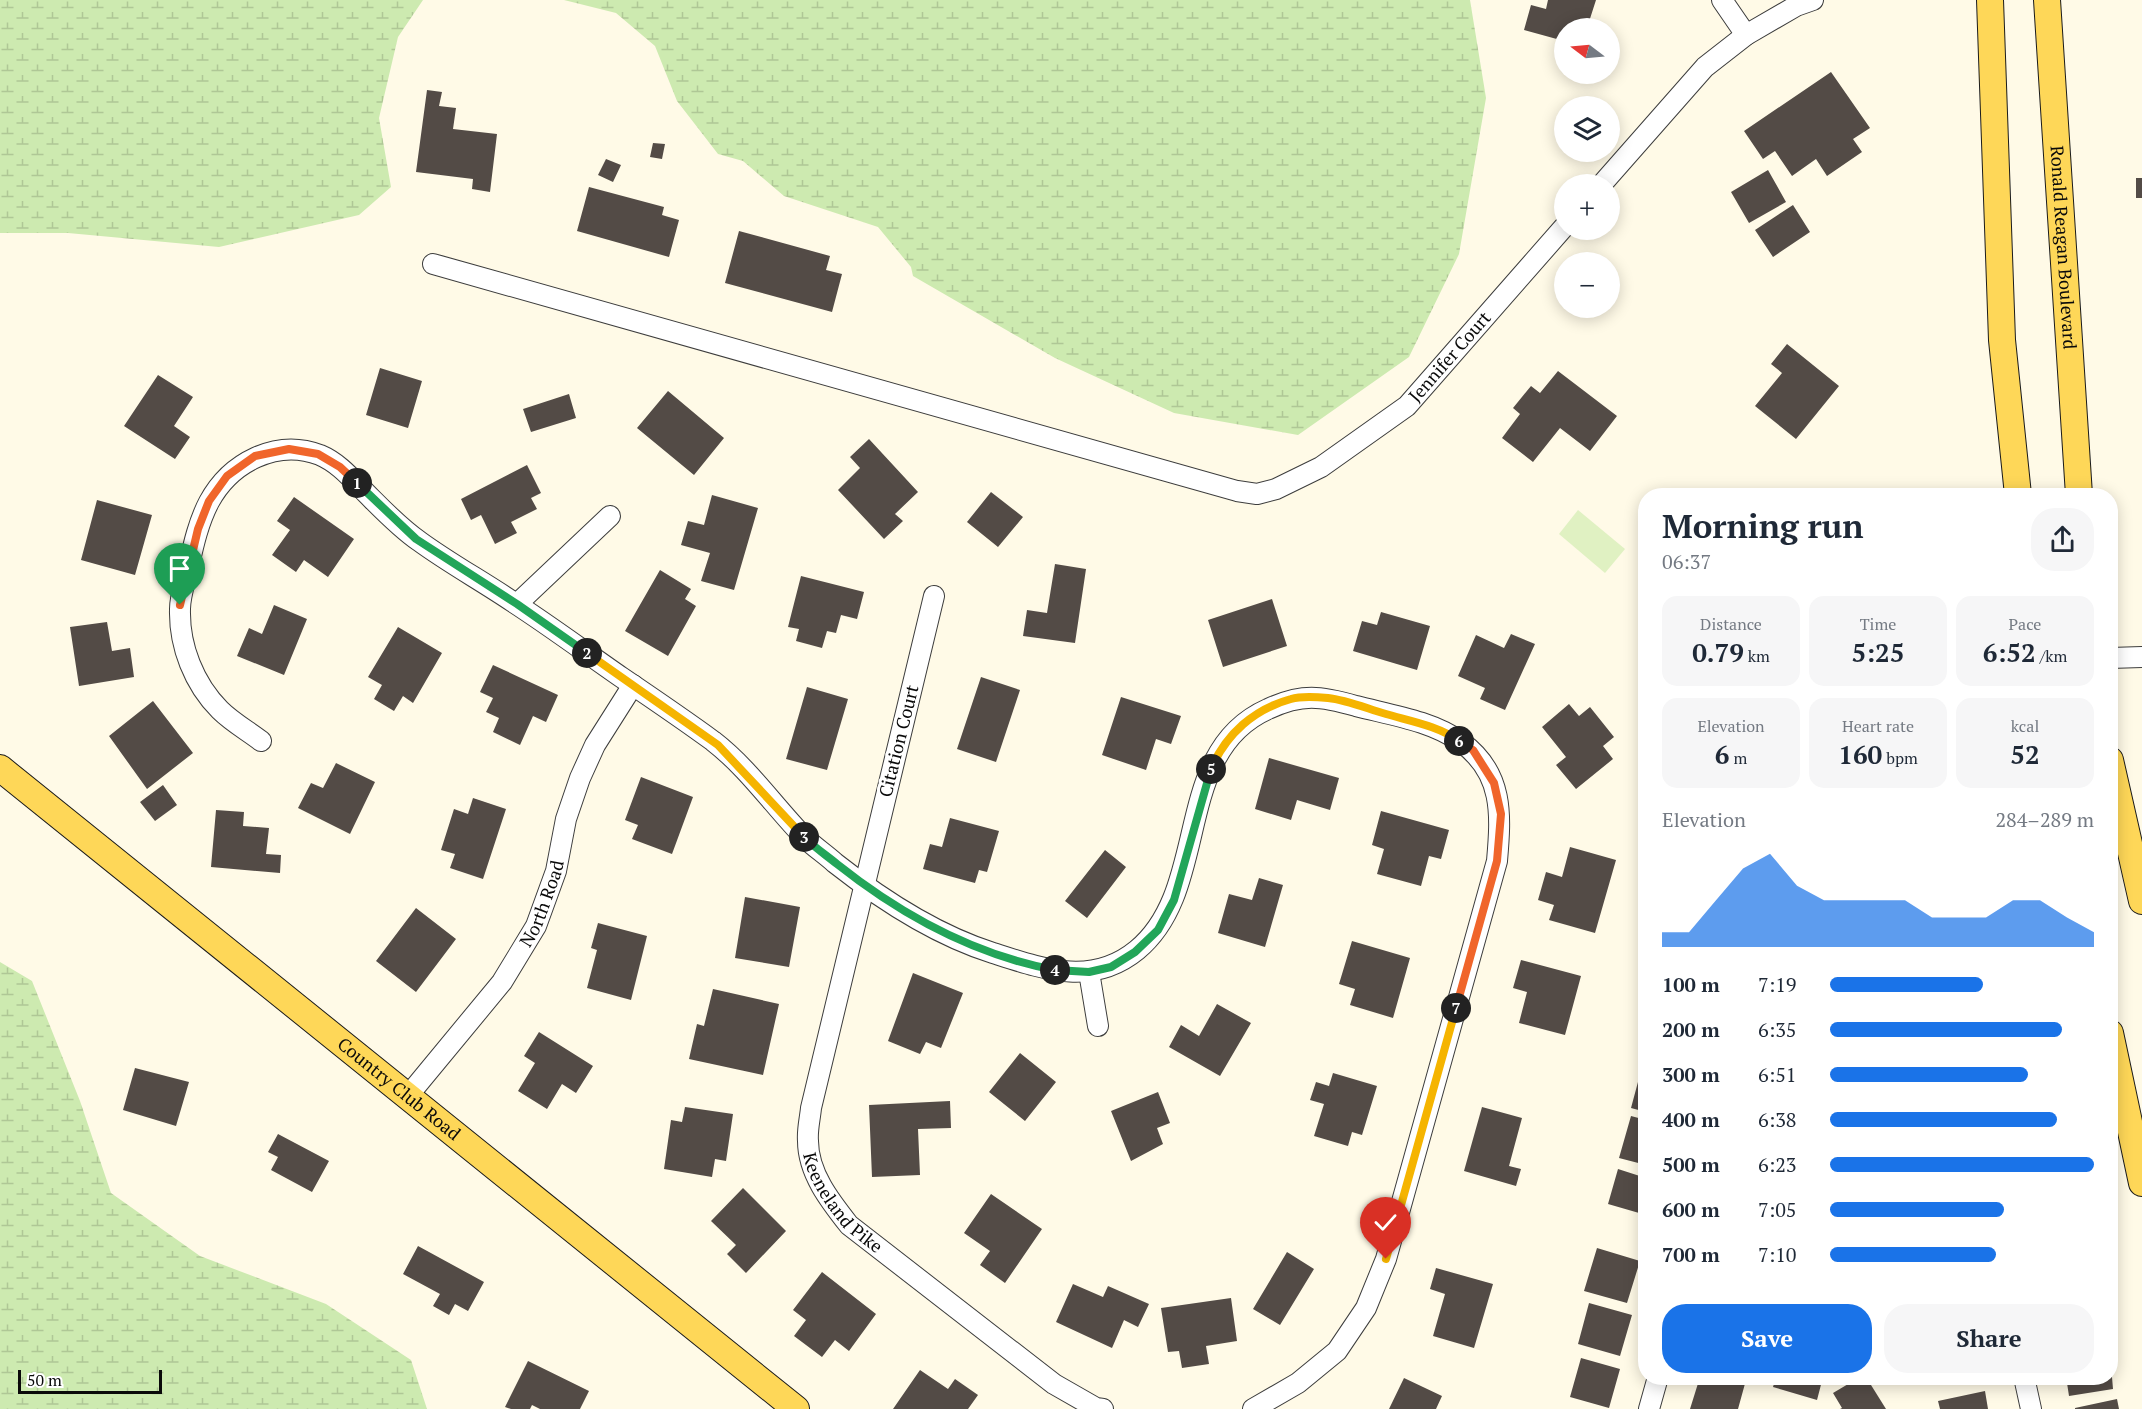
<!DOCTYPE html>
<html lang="en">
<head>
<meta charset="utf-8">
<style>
	:root { --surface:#fff; --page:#f6f6f7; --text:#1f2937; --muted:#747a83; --accent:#1a73e8 }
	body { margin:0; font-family:"PT Serif",serif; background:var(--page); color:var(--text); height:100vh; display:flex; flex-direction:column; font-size:22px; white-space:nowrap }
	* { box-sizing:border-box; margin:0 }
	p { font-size:20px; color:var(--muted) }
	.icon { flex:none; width:33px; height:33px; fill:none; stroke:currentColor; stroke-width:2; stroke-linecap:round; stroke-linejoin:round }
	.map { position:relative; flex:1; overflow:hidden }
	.sheet { position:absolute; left:1638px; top:488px; width:480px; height:897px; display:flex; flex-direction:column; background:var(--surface); border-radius:24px; box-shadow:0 3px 15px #0003 }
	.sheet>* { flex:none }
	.needle { width:39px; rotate:286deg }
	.buttons { position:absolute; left:1554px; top:18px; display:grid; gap:12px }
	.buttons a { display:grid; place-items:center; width:66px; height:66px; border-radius:50%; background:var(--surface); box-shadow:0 3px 15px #0003; font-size:30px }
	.scale { position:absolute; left:18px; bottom:15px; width:144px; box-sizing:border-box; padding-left:6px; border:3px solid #0a0a0a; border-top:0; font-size:16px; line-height:21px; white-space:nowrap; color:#0a0a0a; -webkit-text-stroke:4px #fff; paint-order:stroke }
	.pin { position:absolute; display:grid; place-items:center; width:51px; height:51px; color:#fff; margin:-62px -26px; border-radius:50% 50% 50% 0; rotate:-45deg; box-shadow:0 0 6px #0007 }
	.pin .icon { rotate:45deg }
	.km { position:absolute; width:30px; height:30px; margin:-15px; border-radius:50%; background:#222; color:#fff; font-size:16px; line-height:30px; text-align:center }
	.round { display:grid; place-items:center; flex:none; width:63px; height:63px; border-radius:24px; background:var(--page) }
	.overview { display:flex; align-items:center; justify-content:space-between; height:102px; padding:0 24px }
	h1 { font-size:33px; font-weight:600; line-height:45px }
	.figures { display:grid; grid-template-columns:repeat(3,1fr); gap:9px; height:102px; padding:6px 24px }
	.figures div { display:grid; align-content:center; border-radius:15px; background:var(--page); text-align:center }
	.figures b { font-size:26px; font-weight:600 }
	.figures small { font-size:16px; font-weight:400 }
	.figures p { font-size:16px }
	.chart { height:168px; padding:12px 24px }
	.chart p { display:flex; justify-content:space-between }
	.chart svg { width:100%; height:108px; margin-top:6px; fill:var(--accent); opacity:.7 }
	.primary-button { display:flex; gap:12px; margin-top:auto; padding:12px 24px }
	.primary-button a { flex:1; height:69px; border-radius:24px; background:var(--accent); color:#fff; font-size:24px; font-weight:600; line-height:69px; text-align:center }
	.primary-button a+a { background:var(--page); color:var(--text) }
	ul { padding:0 24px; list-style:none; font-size:20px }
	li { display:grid; grid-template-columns:96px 72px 1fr; align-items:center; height:45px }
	li i { height:15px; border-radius:8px; background:var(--accent) }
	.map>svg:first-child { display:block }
	.wetland { fill:url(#wetland-marsh) }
	.pitch { fill:#e0f1c2 }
	.building { fill:#534b46 }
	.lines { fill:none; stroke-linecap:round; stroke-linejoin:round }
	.minor-casing { stroke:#3d3d3d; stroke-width:22 }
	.major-casing { stroke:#1b1b1b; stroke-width:28 }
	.minor { stroke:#fff; stroke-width:20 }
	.major { stroke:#fed758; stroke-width:26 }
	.split-1-casing { stroke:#fff; stroke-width:12 }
	.split-2-casing { stroke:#fff; stroke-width:12 }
	.split-3-casing { stroke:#fff; stroke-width:12 }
	.split-4-casing { stroke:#fff; stroke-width:12 }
	.split-5-casing { stroke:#fff; stroke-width:12 }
	.split-6-casing { stroke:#fff; stroke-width:12 }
	.split-7-casing { stroke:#fff; stroke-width:12 }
	.split-8-casing { stroke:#fff; stroke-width:12 }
	.split-1 { stroke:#f0652b; stroke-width:8 }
	.split-2 { stroke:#22a559; stroke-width:8 }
	.split-3 { stroke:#f5b400; stroke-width:8 }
	.split-4 { stroke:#22a559; stroke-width:8 }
	.split-5 { stroke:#22a559; stroke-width:8 }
	.split-6 { stroke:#f5b400; stroke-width:8 }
	.split-7 { stroke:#f0652b; stroke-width:8 }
	.split-8 { stroke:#f5b400; stroke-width:8 }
	.labels { text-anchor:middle; stroke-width:6; stroke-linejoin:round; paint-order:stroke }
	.street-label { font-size:18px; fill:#0a0a0a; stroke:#fff }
</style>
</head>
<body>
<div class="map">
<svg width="2142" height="1409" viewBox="0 0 2142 1409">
	<defs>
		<pattern id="wetland-marsh" width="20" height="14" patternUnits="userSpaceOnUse" patternTransform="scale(1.5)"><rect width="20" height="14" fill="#cdeab0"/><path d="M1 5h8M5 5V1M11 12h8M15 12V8" fill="none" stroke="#afc796"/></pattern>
	</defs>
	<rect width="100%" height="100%" fill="#fffae7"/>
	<path class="wetland" d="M 0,0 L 423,0 L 398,37 L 379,118 L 391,187 L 359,215 L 219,247 L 68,233 L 0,233 Z
		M 564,0 L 1470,0 L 1486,98 L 1459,254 L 1409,357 L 1298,435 L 1174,413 L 1055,358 L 913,276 L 911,267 L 878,227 L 784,196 L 743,161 L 718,154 L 677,101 L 655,46 L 616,13 Z
		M 0,962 L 32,981 L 80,1101 L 111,1193 L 200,1256 L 326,1304 L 411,1360 L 427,1409 L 0,1409 Z"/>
	<path class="pitch" d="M 1578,510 L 1625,549 L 1605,573 L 1559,534 Z"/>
	<path class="building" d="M 1548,0 L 1596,0 L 1587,28 L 1564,28 L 1564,41 L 1524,30 L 1531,5 L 1546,9 Z
		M 1831,72 L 1870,128 L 1853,139 L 1862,152 L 1827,176 L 1816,159 L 1792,176 L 1775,151 L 1763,159 L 1744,131 Z
		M 427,90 L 442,92 L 439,106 L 456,108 L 453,129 L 497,134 L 490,192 L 472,189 L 473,179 L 416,172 Z
		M 653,143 L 665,144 L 662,159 L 650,157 Z
		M 606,159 L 621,165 L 613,182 L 598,175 Z
		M 1768,170 L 1786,202 L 1749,223 L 1731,192 Z
		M 2136,178 L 2142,178 L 2142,198 L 2136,198 Z
		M 589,187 L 664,207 L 662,215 L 679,220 L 669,257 L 577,231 Z
		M 1793,205 L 1810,232 L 1773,257 L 1755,230 Z
		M 739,231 L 830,256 L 826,270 L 842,274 L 832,312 L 725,283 Z
		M 1787,344 L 1839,386 L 1796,439 L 1755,406 L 1782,373 L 1771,364 Z
		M 380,368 L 422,381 L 408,428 L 366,415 Z
		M 1558,371 L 1617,416 L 1590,451 L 1560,428 L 1533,462 L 1502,438 L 1520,414 L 1513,408 L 1531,386 L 1540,393 Z
		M 158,375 L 193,397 L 174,426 L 190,437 L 175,459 L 124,426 Z
		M 668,391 L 724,438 L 694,475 L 637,428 Z
		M 569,394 L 576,418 L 531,432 L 523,409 Z
		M 869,439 L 918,492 L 895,514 L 903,521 L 884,539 L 838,490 L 860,468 L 850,457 Z
		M 527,465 L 541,493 L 531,498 L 537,509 L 511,522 L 517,533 L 495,544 L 481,515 L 471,520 L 461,499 Z
		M 991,492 L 1023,517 L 998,547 L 967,522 Z
		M 712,495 L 758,508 L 734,590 L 701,581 L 710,553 L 681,545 L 688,521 L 704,525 Z
		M 294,497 L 354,539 L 328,577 L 304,560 L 296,572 L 272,555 L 290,530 L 277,521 Z
		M 97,500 L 152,515 L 135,575 L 81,560 Z
		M 1055,564 L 1086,569 L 1075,643 L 1023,636 L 1027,610 L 1047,613 Z
		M 660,570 L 691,589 L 685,599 L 696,606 L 668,656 L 625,631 Z
		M 801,576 L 864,592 L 857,619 L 841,615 L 836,633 L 827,631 L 822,648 L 796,641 L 799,629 L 788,627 Z
		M 1272,599 L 1287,646 L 1223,667 L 1208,620 Z
		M 274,605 L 307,619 L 284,675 L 237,656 L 249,628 L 262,634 Z
		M 1381,612 L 1430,626 L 1417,670 L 1353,651 L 1362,621 L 1377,625 Z
		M 107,622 L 112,651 L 130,648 L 134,677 L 79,686 L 70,627 Z
		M 398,627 L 442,653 L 413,703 L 403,696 L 394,711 L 374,699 L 382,685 L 368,677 Z
		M 1511,634 L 1535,644 L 1505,710 L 1480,699 L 1485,688 L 1458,676 L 1476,635 L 1504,648 Z
		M 493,665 L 558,695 L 546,722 L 533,716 L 520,745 L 493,732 L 499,718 L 486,712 L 493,698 L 480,692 Z
		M 981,677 L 1020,690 L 996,762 L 957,749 Z
		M 807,687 L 848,699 L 827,770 L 786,759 Z
		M 1121,697 L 1181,716 L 1171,744 L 1156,739 L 1146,770 L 1102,755 Z
		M 153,701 L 193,753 L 147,789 L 109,736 Z
		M 1569,704 L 1579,716 L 1590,707 L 1614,737 L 1603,746 L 1613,759 L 1576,789 L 1556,765 L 1566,757 L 1542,727 Z
		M 1269,758 L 1339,778 L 1330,810 L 1297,800 L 1291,820 L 1255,809 Z
		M 336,763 L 375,782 L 350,834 L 298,808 L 311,783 L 323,788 Z
		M 641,777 L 693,797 L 672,854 L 632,839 L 638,825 L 625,820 Z
		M 163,785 L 177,805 L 155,821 L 140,802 Z
		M 473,798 L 506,809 L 483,879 L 450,868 L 455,854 L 441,850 L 454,809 L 468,814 Z
		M 216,810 L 244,812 L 243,826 L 269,828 L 266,854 L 281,855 L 280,873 L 211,867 Z
		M 1381,811 L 1449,830 L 1441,859 L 1429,856 L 1421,886 L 1377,874 L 1384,849 L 1372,845 Z
		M 950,818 L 999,831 L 987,872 L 979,870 L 975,883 L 923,869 L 930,844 L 942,847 Z
		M 1570,847 L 1616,860 L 1595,933 L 1549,920 L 1554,905 L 1538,900 L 1546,872 L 1562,877 Z
		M 1105,850 L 1126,867 L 1087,918 L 1065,901 Z
		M 1259,878 L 1283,885 L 1265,947 L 1218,933 L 1229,894 L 1252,900 Z
		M 745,897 L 800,907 L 789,967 L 735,958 Z
		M 416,908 L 456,939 L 416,992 L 376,961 Z
		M 598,923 L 647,936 L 631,1000 L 587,988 L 597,950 L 591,948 Z
		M 1352,941 L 1410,958 L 1393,1018 L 1350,1005 L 1355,989 L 1339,984 Z
		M 1521,960 L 1581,976 L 1565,1035 L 1519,1023 L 1527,992 L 1513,988 Z
		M 913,973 L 963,993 L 941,1048 L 926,1042 L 920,1054 L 888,1041 Z
		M 713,989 L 779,1004 L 763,1075 L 689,1059 L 697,1024 L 704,1026 Z
		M 1217,1004 L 1251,1023 L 1220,1076 L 1169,1047 L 1181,1025 L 1199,1036 Z
		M 539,1032 L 593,1066 L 576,1093 L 562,1084 L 547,1109 L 518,1091 L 535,1063 L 524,1056 Z
		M 1020,1053 L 1056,1082 L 1025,1121 L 989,1092 Z
		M 1642,1067 L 1646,1068 L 1646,1112 L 1631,1108 Z
		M 135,1068 L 189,1082 L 176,1126 L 123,1110 Z
		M 1333,1073 L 1377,1086 L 1362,1135 L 1352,1132 L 1348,1146 L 1314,1136 L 1324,1104 L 1310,1100 L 1316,1082 L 1329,1086 Z
		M 1158,1092 L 1170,1123 L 1157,1128 L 1163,1144 L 1131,1161 L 1111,1111 Z
		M 950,1101 L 951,1128 L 918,1129 L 920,1175 L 872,1177 L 869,1105 Z
		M 685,1107 L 733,1114 L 726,1161 L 715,1159 L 712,1177 L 664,1169 L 671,1120 L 682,1122 Z
		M 1482,1107 L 1522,1118 L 1509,1166 L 1521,1169 L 1516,1186 L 1464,1171 Z
		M 1631,1116 L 1646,1120 L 1646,1165 L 1619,1158 Z
		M 278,1134 L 329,1161 L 312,1192 L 271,1170 L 278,1157 L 268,1152 Z
		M 1618,1169 L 1646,1178 L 1646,1215 L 1608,1204 Z
		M 743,1188 L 786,1231 L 746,1273 L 727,1254 L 736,1245 L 711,1221 Z
		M 991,1194 L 1042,1229 L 1005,1283 L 980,1265 L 990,1251 L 964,1233 Z
		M 418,1246 L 484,1282 L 468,1311 L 455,1304 L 449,1315 L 433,1306 L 440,1294 L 403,1274 Z
		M 1597,1248 L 1640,1261 L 1627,1303 L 1584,1291 Z
		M 1287,1252 L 1314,1269 L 1280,1325 L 1253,1309 Z
		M 1436,1268 L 1493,1284 L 1474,1348 L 1433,1336 L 1445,1294 L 1430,1289 Z
		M 822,1272 L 876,1314 L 849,1351 L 835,1340 L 822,1357 L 794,1336 L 806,1320 L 793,1310 Z
		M 1073,1284 L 1103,1297 L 1108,1286 L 1149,1304 L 1138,1327 L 1124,1320 L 1112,1348 L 1056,1322 Z
		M 1231,1298 L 1237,1341 L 1206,1346 L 1209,1364 L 1182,1368 L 1179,1351 L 1168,1352 L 1161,1308 Z
		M 1589,1303 L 1632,1315 L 1620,1356 L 1578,1344 Z
		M 1581,1358 L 1620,1369 L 1609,1408 L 1570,1397 Z
		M 528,1361 L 589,1391 L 580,1409 L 540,1409 L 532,1405 L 530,1409 L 511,1409 L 505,1407 Z
		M 920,1370 L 948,1389 L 955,1379 L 978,1395 L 968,1409 L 893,1409 Z
		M 1700,1377 L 1737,1377 L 1746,1380 L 1738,1409 L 1690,1409 Z
		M 1776,1377 L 1823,1377 L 1817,1400 L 1773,1387 Z
		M 1860,1377 L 1866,1377 L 1886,1409 L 1840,1409 L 1842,1408 L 1833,1393 Z
		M 1936,1377 L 1971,1377 L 1971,1378 L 1937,1383 Z
		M 2072,1377 L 2112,1377 L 2113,1389 L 2069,1396 L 2067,1383 L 2073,1382 Z
		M 1404,1378 L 1442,1396 L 1436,1409 L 1389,1409 Z
		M 1985,1391 L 1988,1409 L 1940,1409 L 1938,1401 Z
		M 2117,1399 L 2119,1409 L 2075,1409 L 2075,1408 Z"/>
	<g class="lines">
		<defs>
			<g id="minor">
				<path d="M 1722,0 L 1746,35"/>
				<path d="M 1602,184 L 1705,67 L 1746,35 L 1796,6 L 1813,0"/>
				<path id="s1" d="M 433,264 L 1237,491 L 1257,494 L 1276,489 L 1321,467 L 1407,406 L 1564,227"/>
				<path id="s2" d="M 934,596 L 811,1108 C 810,1119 807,1130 808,1141 C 808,1173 830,1201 849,1225 L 1054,1384 L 1096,1408 L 1103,1409"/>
				<path d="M 517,604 L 610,516"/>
				<path d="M 2110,658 L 2142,657"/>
				<path d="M 261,741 C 248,731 232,722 220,710 C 194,684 179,646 180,609 C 180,596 185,582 188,569 C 193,547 198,523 209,502 C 230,463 276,438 320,455 C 339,463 352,479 366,493 C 383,510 400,528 419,541 C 449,563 482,581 513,602 C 550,626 585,652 621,677 C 652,698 683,719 713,741 C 748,768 774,806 804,837 C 813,846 825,854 835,863 C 882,900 936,935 993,953 C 1043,969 1092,987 1137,950 C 1212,888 1171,752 1268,709 C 1302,693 1321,696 1356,706 C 1391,715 1432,721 1461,742 C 1504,773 1501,815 1497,861 L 1386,1259 L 1366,1308 L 1337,1351 L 1298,1383 L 1253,1409"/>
				<path d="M 1089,972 L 1098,1026"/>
				<path id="s3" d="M 407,1097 L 502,982 L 536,926 L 556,871 L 566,819 L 580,778 L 595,745 L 633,685"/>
				<path d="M 2024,1377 L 2031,1409"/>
				<path d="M 1649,1409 L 1658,1377"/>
			</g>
			<g id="major">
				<path d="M 1990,0 L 2002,340 L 2018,495"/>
				<path id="s4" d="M 2047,0 L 2079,495"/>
				<path d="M 2110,760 L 2142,901"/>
				<path id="s5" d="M 0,768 L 796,1409"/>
				<path d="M 2110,1033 L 2142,1183"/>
			</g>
		</defs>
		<use href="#minor" class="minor-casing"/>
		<use href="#major" class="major-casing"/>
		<use href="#minor" class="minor"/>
		<use href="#major" class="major"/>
	</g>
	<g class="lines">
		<defs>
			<path id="split-1" d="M 180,605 L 198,529 L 209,501 L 227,476 L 255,456 L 289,449 L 318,454 L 340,467 L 357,483"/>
			<path id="split-2" d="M 357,483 L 416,539 L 517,604 L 587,653"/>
			<path id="split-3" d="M 587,653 L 718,745 L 804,837"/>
			<path id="split-4" d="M 804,837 C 814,847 826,855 837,864 C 900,914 975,955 1055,970"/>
			<path id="split-5" d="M 1055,970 L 1089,972 L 1111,967 L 1135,952 L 1158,930 L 1174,900 L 1211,769"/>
			<path id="split-6" d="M 1211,769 C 1226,734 1254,709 1291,699 C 1301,696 1317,697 1328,698 C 1347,700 1368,709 1386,714 C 1410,721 1439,726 1459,741"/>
			<path id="split-7" d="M 1456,1008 L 1497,861 L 1501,814 L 1494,783 L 1473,750 L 1459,741"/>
			<path id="split-8" d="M 1386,1259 L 1456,1008"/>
		</defs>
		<use href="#split-1" class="split-1-casing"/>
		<use href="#split-2" class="split-2-casing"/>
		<use href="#split-3" class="split-3-casing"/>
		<use href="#split-4" class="split-4-casing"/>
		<use href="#split-5" class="split-5-casing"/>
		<use href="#split-6" class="split-6-casing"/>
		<use href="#split-7" class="split-7-casing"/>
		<use href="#split-8" class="split-8-casing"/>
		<use href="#split-1" class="split-1"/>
		<use href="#split-2" class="split-2"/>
		<use href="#split-3" class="split-3"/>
		<use href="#split-4" class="split-4"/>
		<use href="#split-5" class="split-5"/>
		<use href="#split-6" class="split-6"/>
		<use href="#split-7" class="split-7"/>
		<use href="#split-8" class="split-8"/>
	</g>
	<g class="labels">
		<g class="street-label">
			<text dy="6" stroke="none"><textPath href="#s4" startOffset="248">Ronald Reagan Boulevard</textPath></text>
			<text dy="6" stroke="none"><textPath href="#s1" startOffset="1096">Jennifer Court</textPath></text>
			<text transform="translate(899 741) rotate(-76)" y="6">Citation Court</text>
			<text dy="6" stroke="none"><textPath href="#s3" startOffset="238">North Road</textPath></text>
			<text dy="6" stroke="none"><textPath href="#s5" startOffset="512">Country Club Road</textPath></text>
			<text dy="6" stroke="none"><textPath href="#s2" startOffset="633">Keeneland Pike</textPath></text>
		</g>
	</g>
</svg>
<div class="buttons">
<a><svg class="needle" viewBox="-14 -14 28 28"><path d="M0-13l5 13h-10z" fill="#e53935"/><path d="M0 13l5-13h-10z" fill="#747a83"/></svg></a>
<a><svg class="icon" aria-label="layers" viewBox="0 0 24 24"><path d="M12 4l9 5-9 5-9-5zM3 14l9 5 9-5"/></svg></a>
<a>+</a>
<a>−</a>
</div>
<div class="scale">50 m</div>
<div class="pin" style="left:180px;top:605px;background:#1e9e55"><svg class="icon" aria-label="arrive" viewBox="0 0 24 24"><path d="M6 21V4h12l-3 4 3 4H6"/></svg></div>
<div class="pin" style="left:1386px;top:1259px;background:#d93025"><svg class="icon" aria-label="check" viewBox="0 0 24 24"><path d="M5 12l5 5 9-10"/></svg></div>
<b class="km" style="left:357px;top:483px">1</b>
<b class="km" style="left:587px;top:653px">2</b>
<b class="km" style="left:804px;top:837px">3</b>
<b class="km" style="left:1055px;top:970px">4</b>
<b class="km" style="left:1211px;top:769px">5</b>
<b class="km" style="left:1459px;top:741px">6</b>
<b class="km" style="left:1456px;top:1008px">7</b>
<section class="sheet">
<div class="overview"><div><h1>Morning run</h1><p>06:37</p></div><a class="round"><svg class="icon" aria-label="share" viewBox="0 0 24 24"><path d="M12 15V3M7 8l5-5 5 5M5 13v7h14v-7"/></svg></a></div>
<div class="figures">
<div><p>Distance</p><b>0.79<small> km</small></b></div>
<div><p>Time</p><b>5:25</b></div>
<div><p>Pace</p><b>6:52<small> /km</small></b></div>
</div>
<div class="figures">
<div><p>Elevation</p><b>6<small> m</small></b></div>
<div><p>Heart rate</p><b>160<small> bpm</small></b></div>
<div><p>kcal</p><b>52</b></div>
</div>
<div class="chart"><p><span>Elevation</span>284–289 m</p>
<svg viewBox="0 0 160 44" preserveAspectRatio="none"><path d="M0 44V38L10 38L20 25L30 12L40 6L50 19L60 25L70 25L80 25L90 25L100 32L110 32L120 32L130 25L140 25L150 32L160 38V44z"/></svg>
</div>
<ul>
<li><b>100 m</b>7:19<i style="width:58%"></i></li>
<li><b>200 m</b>6:35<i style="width:88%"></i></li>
<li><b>300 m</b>6:51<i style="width:75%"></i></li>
<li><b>400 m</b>6:38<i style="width:86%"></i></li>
<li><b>500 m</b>6:23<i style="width:100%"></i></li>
<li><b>600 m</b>7:05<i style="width:66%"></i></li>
<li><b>700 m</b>7:10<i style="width:63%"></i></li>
</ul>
<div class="primary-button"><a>Save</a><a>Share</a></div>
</section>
</div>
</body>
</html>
